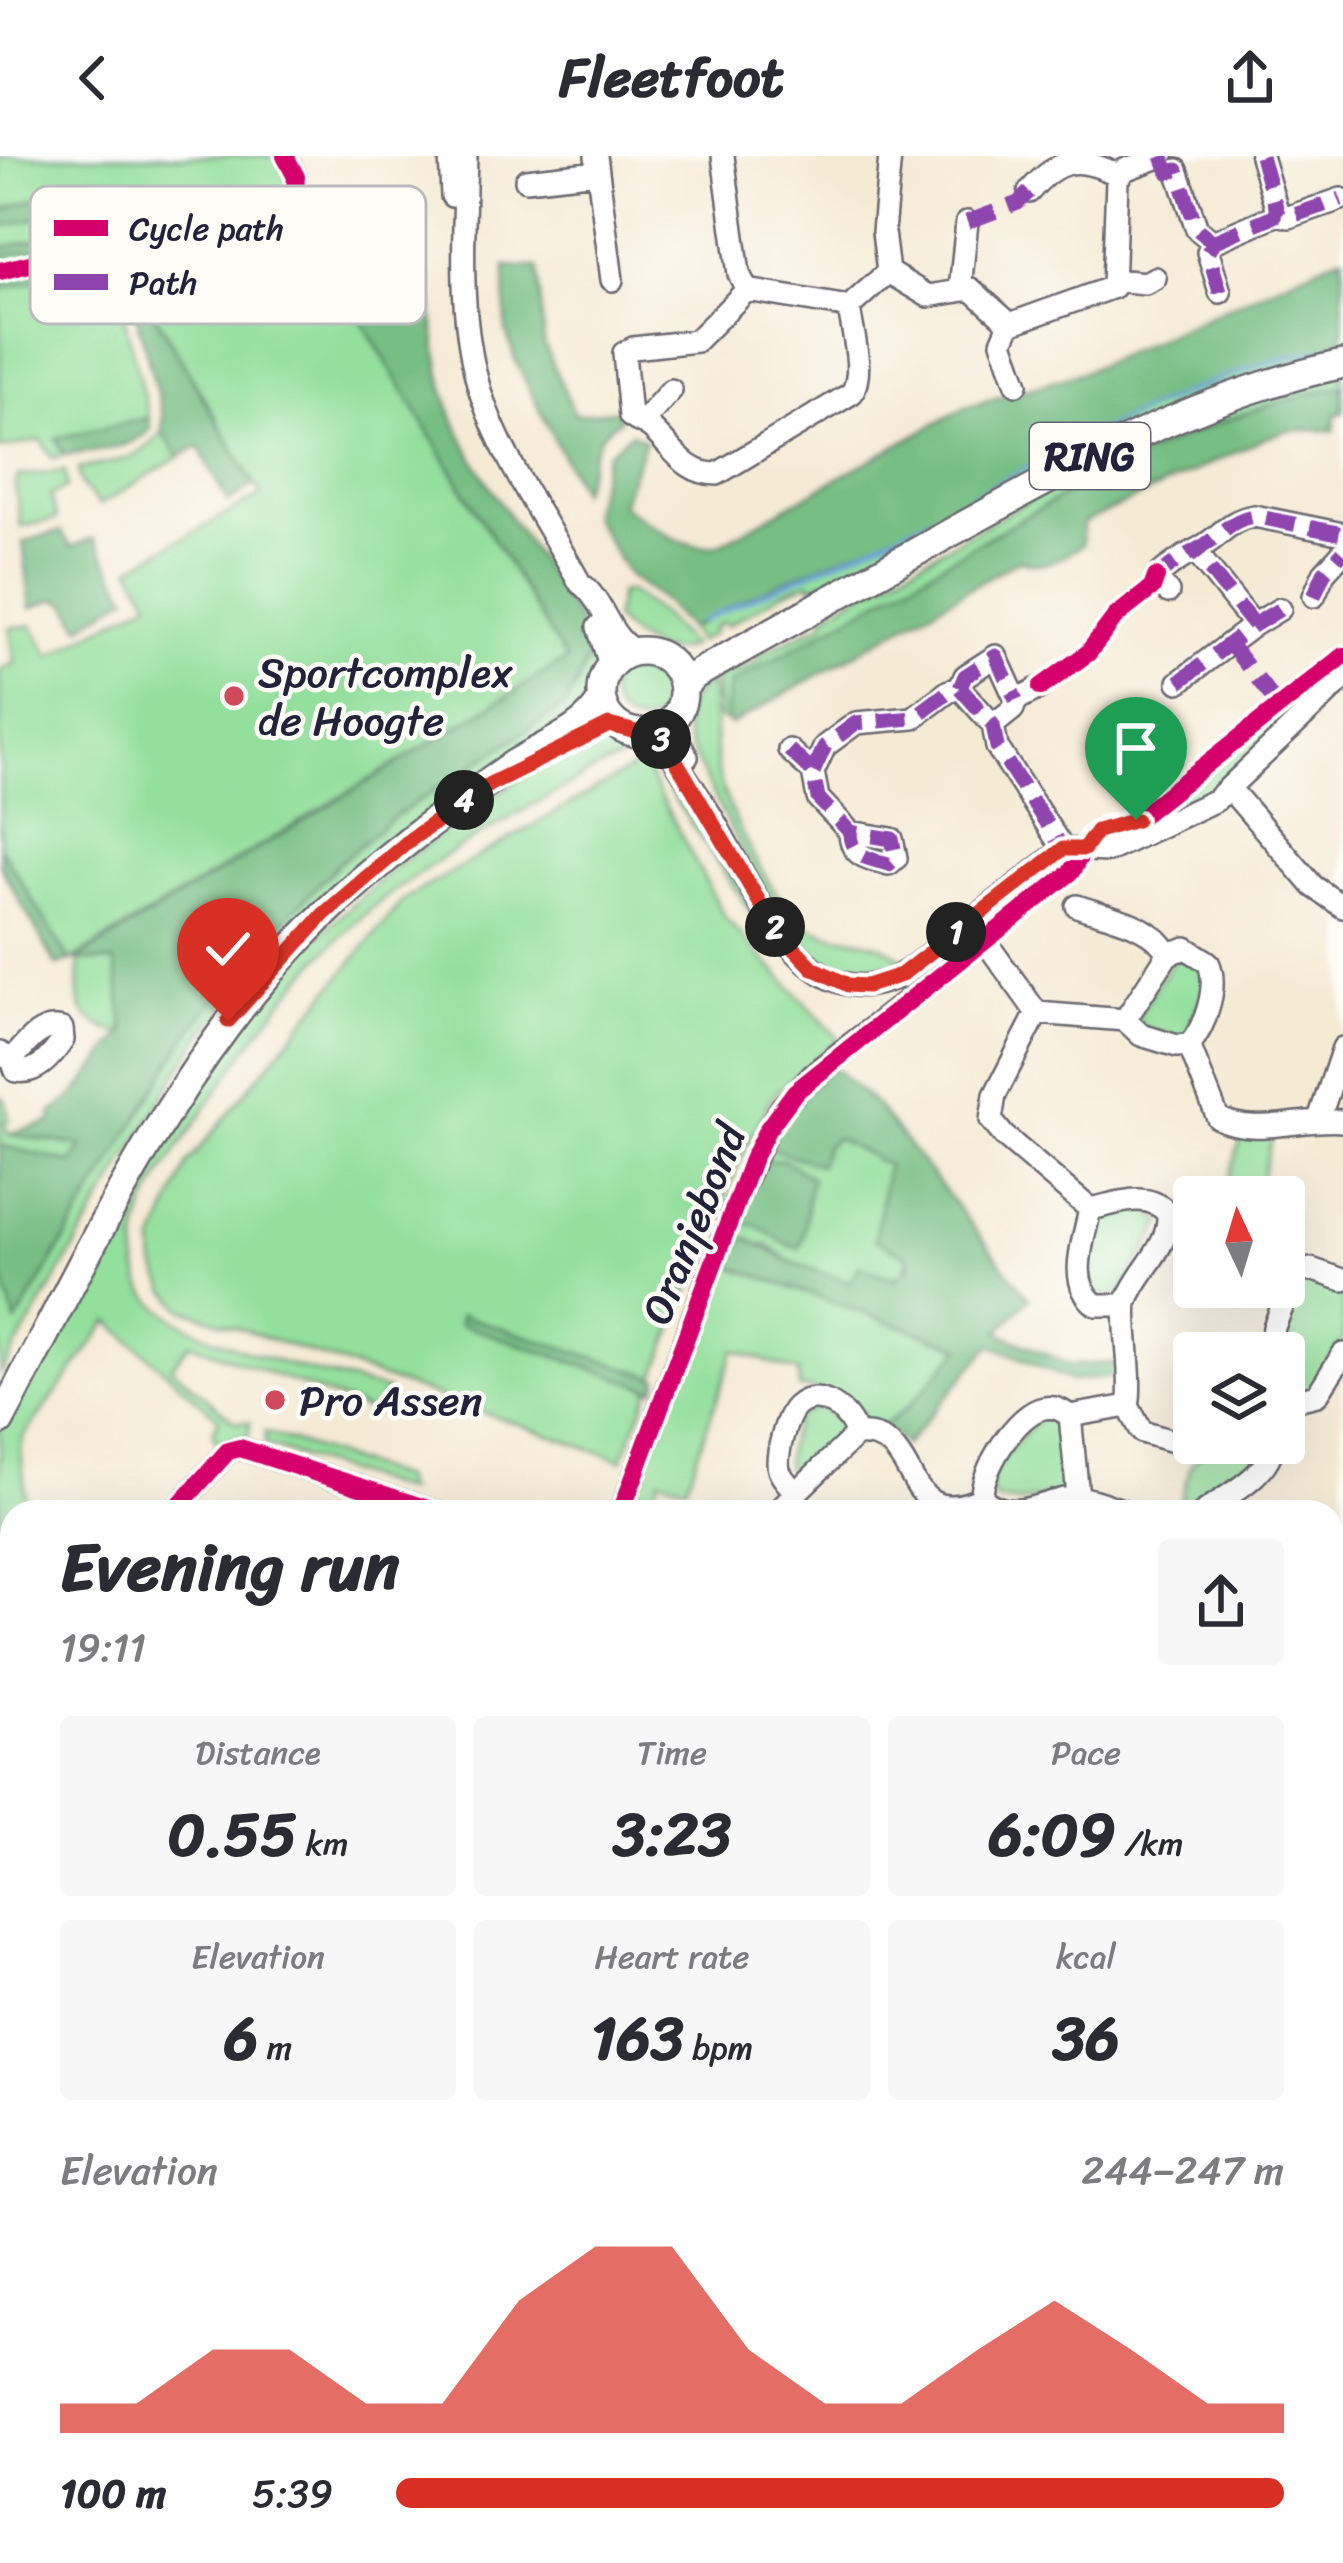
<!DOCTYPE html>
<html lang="en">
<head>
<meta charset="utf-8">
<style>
	:root { --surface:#fff; --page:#f7f7f7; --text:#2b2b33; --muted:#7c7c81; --accent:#d93025 }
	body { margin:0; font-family:Sriracha,sans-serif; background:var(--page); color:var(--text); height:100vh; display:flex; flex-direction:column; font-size:45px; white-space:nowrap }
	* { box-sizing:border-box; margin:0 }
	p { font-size:39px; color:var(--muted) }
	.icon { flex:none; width:66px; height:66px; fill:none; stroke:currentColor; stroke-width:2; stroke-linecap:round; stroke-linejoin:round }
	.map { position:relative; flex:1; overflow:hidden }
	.side { position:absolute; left:0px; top:1344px; width:1344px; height:1065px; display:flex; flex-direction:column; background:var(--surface); border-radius:36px 36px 0 0; box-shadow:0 12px 48px #0002 }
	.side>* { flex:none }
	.needle { width:78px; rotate:356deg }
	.buttons { position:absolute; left:1173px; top:1020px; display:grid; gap:24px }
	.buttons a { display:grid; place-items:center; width:132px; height:132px; border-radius:12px; background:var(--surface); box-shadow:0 12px 48px #0002; font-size:60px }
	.pin { position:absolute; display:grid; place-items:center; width:102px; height:102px; color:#fff; margin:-123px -51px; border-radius:50% 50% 50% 0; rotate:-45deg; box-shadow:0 0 12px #0007 }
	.pin .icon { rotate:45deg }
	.km { position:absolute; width:60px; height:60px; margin:-30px; border-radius:50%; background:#222; color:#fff; font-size:33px; line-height:60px; text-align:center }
	.round { display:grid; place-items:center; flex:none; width:126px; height:126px; border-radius:12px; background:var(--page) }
	.overview { display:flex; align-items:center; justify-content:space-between; height:204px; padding:0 60px }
	h1 { font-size:66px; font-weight:800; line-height:90px }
	.stats { display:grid; grid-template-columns:repeat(3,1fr); gap:18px; height:204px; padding:12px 60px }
	.stats div { display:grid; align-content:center; border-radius:12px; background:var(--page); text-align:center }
	.stats b { font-size:60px; font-weight:800 }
	.stats small { font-size:33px; font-weight:400 }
	.stats p { font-size:33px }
	.chart { height:336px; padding:24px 60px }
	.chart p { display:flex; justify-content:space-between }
	.chart svg { width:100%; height:216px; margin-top:12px; fill:var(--accent); opacity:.7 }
	ul { padding:0 60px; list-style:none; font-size:39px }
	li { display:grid; grid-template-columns:192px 144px 1fr; align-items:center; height:90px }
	li i { height:30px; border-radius:15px; background:var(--accent) }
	header { display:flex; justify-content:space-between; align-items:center; height:156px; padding:0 60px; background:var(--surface); font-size:54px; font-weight:800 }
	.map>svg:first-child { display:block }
	.green { fill:#93df9c; stroke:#5a806c; stroke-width:3 }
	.forest { fill:#76be84; stroke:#4c7060; stroke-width:3 }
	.water { fill:#6fa2db; stroke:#48628b; stroke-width:3 }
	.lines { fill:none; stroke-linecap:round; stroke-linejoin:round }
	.stream { stroke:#6fa2db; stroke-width:4.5 }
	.minor-casing { stroke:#6c6871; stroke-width:26 }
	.major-casing { stroke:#6c6871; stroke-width:32 }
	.minor { stroke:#fff; stroke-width:21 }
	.major { stroke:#fff; stroke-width:27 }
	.quiet { stroke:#8e44ad; stroke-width:15; stroke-dasharray:30 15; stroke-linecap:butt }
	.cycleway-casing { stroke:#fdfcf7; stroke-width:26 }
	.cycleway { stroke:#d6006c; stroke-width:18 }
	.route-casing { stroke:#fff; stroke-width:24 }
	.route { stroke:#d93025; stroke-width:15 }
	.poi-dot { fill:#d1495b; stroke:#fdfcf7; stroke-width:4.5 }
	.labels { text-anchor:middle; stroke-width:9; stroke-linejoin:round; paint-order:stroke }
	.shield { fill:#fdfcf7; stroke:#646373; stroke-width:3 }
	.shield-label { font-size:39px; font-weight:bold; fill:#22223b }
	.poi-label { font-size:42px; fill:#22223b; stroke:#fdfcf7; text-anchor:start }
	.street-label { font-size:42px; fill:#22223b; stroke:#fdfcf7 }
	.key { fill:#fdfcf7; stroke:#bbbbbf; stroke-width:3 }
	.key-label { font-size:33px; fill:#22223b }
</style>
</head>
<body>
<header><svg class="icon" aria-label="back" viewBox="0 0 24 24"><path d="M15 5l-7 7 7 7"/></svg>Fleetfoot<svg class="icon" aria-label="share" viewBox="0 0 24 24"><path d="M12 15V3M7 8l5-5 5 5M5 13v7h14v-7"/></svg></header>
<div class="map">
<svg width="1343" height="2407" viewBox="0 0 1343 2407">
	<rect width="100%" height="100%" fill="#fdfcf7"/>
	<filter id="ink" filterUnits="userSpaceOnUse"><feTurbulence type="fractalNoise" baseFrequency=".00833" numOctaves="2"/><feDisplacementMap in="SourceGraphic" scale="24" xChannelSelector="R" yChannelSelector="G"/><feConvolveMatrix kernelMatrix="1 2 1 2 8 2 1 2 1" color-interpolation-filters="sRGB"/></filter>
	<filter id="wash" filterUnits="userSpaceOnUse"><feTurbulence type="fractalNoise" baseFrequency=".004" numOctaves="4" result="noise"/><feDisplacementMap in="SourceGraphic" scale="48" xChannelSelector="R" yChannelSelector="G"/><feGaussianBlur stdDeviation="2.7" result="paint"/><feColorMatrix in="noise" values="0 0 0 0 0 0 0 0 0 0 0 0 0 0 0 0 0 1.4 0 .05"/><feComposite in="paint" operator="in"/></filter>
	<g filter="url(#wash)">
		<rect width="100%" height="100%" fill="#f5ead4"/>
		<path class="green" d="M 0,0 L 279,0 L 307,50 L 0,120 Z
			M 299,61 L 567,504 L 70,805 L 0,691 L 0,514 L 15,508 L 10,472 L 32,469 L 50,500 L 150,445 L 131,411 L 261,339 L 152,153 Z
			M 111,107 L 149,262 L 57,282 L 64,299 L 52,302 L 41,284 L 0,293 L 0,133 Z
			M 1343,189 L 1343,199 L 872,407 L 812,430 L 809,426 L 784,436 L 726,470 L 723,466 L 713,472 L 714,477 L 697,486 L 689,473 C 768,426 857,398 939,358 C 1071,292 1196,217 1343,189 Z
			M 1343,217 L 1343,230 C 1201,259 1076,331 952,402 C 879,445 804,487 730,528 L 725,552 L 728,566 L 719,563 L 716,522 L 734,512 L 737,516 L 760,503 L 759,498 L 824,467 L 824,459 L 1066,324 L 1213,255 Z
			M 162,275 L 179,301 L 99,349 L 81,328 L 78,313 C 110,307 144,304 162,275 Z
			M 65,315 L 67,331 L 50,340 L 57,363 L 21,371 L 15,330 L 19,320 Z
			M 628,435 L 660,458 L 691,490 C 660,505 636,485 614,463 L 620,436 Z
			M 600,491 L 601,506 L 590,547 L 357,708 L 256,814 L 201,880 L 176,919 L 0,1219 L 0,1113 L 17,1165 L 182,888 L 236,815 L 340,706 L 390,664 L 576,532 L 593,492 Z
			M610 536a31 31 0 1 1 62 0a31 31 0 1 1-62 0Z
			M 1343,506 L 1343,512 L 1211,636 L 1104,686 L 1092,686 C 1106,674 1126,675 1142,665 Z
			M 709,524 C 717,547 713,589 718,617 C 725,653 775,750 806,769 C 836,787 876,777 902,803 L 898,809 C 876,817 857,822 835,812 C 781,787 715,643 688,587 C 680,557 687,544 709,524 Z
			M 613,577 L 652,585 L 664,597 L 780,799 L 650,607 L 628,601 L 601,611 C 527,653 449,692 382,744 C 308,802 251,884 200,961 C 178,993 153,1026 141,1064 C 135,1083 134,1117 145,1135 C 175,1185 331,1221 387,1234 L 377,1258 L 190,1187 L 171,1211 L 235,1266 L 250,1266 L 248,1282 L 237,1282 L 222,1288 L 214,1283 L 213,1275 L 219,1263 L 109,1165 L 23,1282 L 21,1293 L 27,1356 L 12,1356 L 12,1528 L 3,1530 L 0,1525 L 0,1274 L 200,920 L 298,798 L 392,713 L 514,626 L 597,580 Z
			M 642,607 L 726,763 L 839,883 L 772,940 L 739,1007 L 622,1304 L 183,1153 L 166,1134 L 155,1109 L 154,1088 L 188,1007 L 403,744 Z
			M 1195,801 L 1207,829 L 1185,883 L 1144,873 L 1137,862 L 1174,802 Z
			M 79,804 L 115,806 L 124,858 L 122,880 C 73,858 79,856 79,804 Z
			M 0,941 L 5,943 L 9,964 L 4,966 L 8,978 L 83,990 L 72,1007 L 0,990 Z
			M 1274,976 L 1260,1026 L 1262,1031 L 1288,1040 C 1296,1061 1289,1082 1298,1102 L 1291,1105 L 1284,1093 L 1284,1041 L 1224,1040 L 1242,978 Z
			M 836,982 L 887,1009 L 875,1083 L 908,1100 L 905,1116 C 889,1128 876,1117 859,1110 L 851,1127 L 791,1106 L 766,1088 L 721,1096 L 737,1069 C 758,1063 775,1078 790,1091 L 753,1013 L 763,990 C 793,997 811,999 836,982 Z
			M 1138,1047 L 1163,1066 L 1120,1139 L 1094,1140 L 1087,1104 L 1096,1063 L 1107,1056 Z
			M 718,1106 L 963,1192 L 909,1250 L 879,1273 L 818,1234 L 799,1232 L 798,1216 L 734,1194 L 686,1330 L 660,1322 L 647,1356 L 627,1356 Z
			M 1303,1121 L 1343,1130 L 1343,1183 L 1317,1232 L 1284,1240 L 1284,1197 L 1276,1197 L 1278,1181 Z
			M 821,1250 L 849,1273 L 798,1320 L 786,1311 L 787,1290 L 798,1259 Z
			M 1055,1259 L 1064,1266 L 1068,1322 L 1063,1336 L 1021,1347 L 997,1344 L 989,1331 L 996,1308 L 1041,1261 Z
			M 265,1276 L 401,1322 L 406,1336 L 265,1289 Z
			M 1224,1287 L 1261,1300 L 1189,1355 L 1177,1356 L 1191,1308 L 1215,1288 Z"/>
		<path class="forest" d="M 300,20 L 310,38 L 317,37 L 371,146 L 428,121 C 435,168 436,224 456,268 C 493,348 553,415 593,492 L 566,549 L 390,664 L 340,706 L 236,815 L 182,888 L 16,1166 L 0,1113 L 0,989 L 72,1007 L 82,990 L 8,978 L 51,966 L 52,956 C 84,938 98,902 125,877 L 115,806 L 76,804 L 566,504 L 299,61 L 152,154 L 254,329 L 228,346 L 199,290 L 179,301 L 162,275 L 163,260 L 134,150 L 127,104 L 137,90 L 147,84 L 281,53 L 300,30 Z
			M 79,27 L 92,33 L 91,49 L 0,71 L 0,55 Z
			M 244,38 L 274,42 L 0,101 L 0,92 Z
			M 112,94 L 111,107 L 0,133 L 0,120 Z
			M 1343,99 L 1343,189 C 1196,217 1071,292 939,358 C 857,398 768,426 689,473 L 660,442 L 629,420 L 591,358 L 607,297 L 631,277 L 645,284 L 621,349 C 651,367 684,398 720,388 L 966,251 L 1083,216 Z
			M 505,111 L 538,111 L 544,188 L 575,259 L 619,254 L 619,265 C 591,277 593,310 580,335 L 516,206 L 506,175 Z
			M 1343,230 L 1343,257 L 1336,258 L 1334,274 L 1288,274 L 1268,281 L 1083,367 L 1082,389 C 1060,402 1045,415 1020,403 L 731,569 L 728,566 L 725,552 L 730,528 C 804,486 879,445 952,402 C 1077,331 1201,259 1343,230 Z
			M 149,262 L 150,274 C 130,294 91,296 64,299 L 56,282 Z
			M 61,375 L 71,391 L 94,382 L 128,440 L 81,471 L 67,447 L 55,443 L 31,452 L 23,386 Z
			M 0,691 L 70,805 L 56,809 L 0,709 Z
			M 831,910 L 877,950 L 1029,1142 L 999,1176 L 1070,1209 L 1122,1207 L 1121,1220 L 1072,1225 L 991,1189 L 905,1289 L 894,1278 L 879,1273 L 909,1250 L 962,1191 L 718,1106 L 721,1096 L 747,1082 L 791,1106 L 850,1126 L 859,1110 L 896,1123 L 910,1109 L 908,1100 L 875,1084 L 887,1009 L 836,982 L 825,991 L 819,1009 L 763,990 L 776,967 Z
			M 784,1004 L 812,1022 C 804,1045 809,1072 799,1092 C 776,1089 764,1063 738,1069 L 753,1013 L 767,1005 Z
			M 460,1159 L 659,1222 L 655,1234 L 459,1168 Z"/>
		<path class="water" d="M 1343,1379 L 1343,1480 L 1332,1512 L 1332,1409 Z"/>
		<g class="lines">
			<path class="stream" d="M 700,466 C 779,428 862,396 941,357 C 1071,290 1198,216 1343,189"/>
		</g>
	</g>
	<g filter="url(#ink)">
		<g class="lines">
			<defs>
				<path id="minor" d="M 285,0 L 296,21
					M 450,0 L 452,40
					M 466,0 C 464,80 457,161 481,238 C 503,305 547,366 580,427 C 605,445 607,481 635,495
					M 596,0 L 612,124
					M 723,0 L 739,118 L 747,134 L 849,151 L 888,116 L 928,140 L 971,133 L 1010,168 L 1113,131 L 1117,24 L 1124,14 L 1162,0
					M 1261,0 L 1278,58
					M 1177,14 L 1197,73 L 1213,86 L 1208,96 L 1220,136
					M 526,24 L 598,16
					M 1029,36 C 1059,0 1080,0 1120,20
					M 1213,86 L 1278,58 L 1289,61 L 1341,43
					M 888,116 L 883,76 L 890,0
					M 1115,124 L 1145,127 L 1155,122
					M 960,133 L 967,66
					M 747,134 L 696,185 L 633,192 L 624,197 L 630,260 C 638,266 647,268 654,275 C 675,295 686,318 717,318 L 852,237 C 865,214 852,177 849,151
					M 1010,168 L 1002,186 L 1017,228
					M 642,267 L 671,234
					M 1168,436 L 1156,421 C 1170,409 1181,402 1196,394 C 1219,383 1227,364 1254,360 L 1343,378
					M 1314,440 L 1324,417 L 1343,396
					M 1254,469 L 1280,453
					M 598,471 L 610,509
					M 1179,526 L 1254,469 L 1195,395
					M 960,532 L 993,569 L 997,591 L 1063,693
					M 674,562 L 676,579 L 687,601
					M 993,569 L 1013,553 L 1016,544 L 1041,531
					M 652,576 L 668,592 C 684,620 703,644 718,672 C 755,737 812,876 909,814 L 1063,693 L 1108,695 L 1216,644 L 1343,523
					M 789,594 L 813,616 L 818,642 L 850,676 C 850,700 868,703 889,708 L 896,702 L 892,683 L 850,676
					M 813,616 L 825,590 L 856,567 L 913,562 L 949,535 L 960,532 L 965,520 L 996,500 L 1016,544
					M 1230,633 L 1313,730 L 1343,751
					M 1077,750 C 1108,761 1152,767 1168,798 L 1186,792 L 1208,806 C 1219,829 1206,870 1189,889
					M 978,775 L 1037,857 L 1125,864 L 1141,879 L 1177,890 L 1189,889 L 1218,962 C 1258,981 1300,961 1343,965
					M 1037,857 L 995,939 L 991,964 L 1004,980 L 1090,1053 C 1084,1085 1066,1126 1096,1149 L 1124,1149
					M 1125,864 L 1168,798
					M 0,897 L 12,904 L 16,915 C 37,919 52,900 63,884 L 62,873 C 41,866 25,889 12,904
					M 1319,963 L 1343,892
					M 1090,1053 C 1116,1048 1149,1033 1168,1058 C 1170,1092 1138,1114 1127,1144 C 1121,1159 1134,1222 1128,1250
					M 1270,1197 L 1274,1171 L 1296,1117 L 1311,1113 L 1343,1124
					M 1284,1247 L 1317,1239 L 1343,1198
					M 1070,1260 L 1128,1250 L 1142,1276 L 1176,1286
					M 856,1279 C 925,1272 896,1380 982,1342 C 980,1316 1017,1256 1044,1252 C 1055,1250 1061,1254 1070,1260 L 1078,1340
					M 982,1342 C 1016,1372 1052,1338 1082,1342 C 1097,1344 1114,1352 1128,1356
					M 173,1356 L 228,1295 L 240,1292 L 437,1356
					M 621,1356 L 735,1048 L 767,974 L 782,951 L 813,918 L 985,784
					M 776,1356 L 856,1279 C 852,1257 819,1230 797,1250 C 786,1259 775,1301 779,1314 C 782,1323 791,1331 797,1338
					M 1204,1356 C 1227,1339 1271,1318 1273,1287
					M 0,1550 L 12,1560
					M 1332,1659 L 1343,1625
					M 0,1769 L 12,1777
					M 1332,1947 L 1343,1951
					M 0,2060 L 12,2070
					M 0,2253 L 12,2264
					M 1332,2297 L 1343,2299
					M 0,2331 L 12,2318
					M 605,2397 L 612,2407
					M 763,2397 L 770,2407
					M 957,2397 L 962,2407
					M 1151,2397 L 1153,2407
					M 145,2407 L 154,2397
					M 384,2407 L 397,2397
					M 1341,2407 L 1343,2371"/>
				<path id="major" d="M601 536a41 41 0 1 1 82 0a41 41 0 1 1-82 0Z
					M 683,531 L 695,519 C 780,471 865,424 950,377 C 1077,307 1200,239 1343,208
					M 0,1265 C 94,1087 176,904 321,761 C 380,703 447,654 514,608 C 541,590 585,575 601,545"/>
			</defs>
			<use href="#minor" class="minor-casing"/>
			<use href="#major" class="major-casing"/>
			<use href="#minor" class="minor"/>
			<use href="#major" class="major"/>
			<path class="quiet" d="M 1162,0 L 1168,16 L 1177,14 L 1197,73 L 1213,86 L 1208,96 L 1220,136
				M 1261,0 L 1278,58
				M 967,66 L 1018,47 L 1029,36
				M 1213,86 L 1278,58 L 1289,61 L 1341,43
				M 1160,426 L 1156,421 C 1170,409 1181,402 1196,394 C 1219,383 1227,364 1254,360 L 1343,378
				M 1314,440 L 1324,417 L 1343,396
				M 1254,469 L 1280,453
				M 1229,487 L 1279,550
				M 1179,526 L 1254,469 L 1195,395
				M 960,532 L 993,569 L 997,591 L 1063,693
				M 789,594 L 813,616 L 818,642 L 850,676 C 850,700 868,703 889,708 L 896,702 L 892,683 L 850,676
				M 813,616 L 825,590 L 856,567 L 913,562 L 949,535 L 960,532 L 965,520 L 996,500 L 1016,544
				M 0,2358 L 12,2346"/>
			<defs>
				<path id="cycleway" d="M 0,115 L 132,84 C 177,53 261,73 295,33 L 296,21 L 285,0
					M 1041,531 L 1088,497 L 1116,460 L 1152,432 L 1156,421
					M 173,1356 L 228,1295 L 240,1292 L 437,1356
					M 621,1356 L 752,1004 L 767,974 L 795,936 L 1071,716 L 1091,680 L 1103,672 L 1136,664 L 1343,500"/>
			</defs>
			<use href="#cycleway" class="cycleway-casing"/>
			<use href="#cycleway" class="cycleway"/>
		</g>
	</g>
	<g class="lines" filter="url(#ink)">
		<defs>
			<path id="route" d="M 228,865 L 324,758 L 411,683 L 490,628 L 609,569 L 640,577 L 652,576 L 665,586 L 774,771 L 813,812 L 848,829 L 867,830 L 901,819 L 1063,693 L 1084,693 L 1097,675 L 1136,664"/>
		</defs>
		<use href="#route" class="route-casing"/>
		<use href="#route" class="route"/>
	</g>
	<g class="poi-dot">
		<circle cx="234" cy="540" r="12"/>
		<circle cx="275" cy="1244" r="12"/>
	</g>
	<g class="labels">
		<rect class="shield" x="1030" y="267" width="120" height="66" rx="9"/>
		<g class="shield-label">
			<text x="1090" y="314">RING</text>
		</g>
		<g class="poi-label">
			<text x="258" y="531">Sportcomplex<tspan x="258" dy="48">de Hoogte</tspan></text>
			<text x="299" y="1259">Pro Assen</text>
		</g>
		<g class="street-label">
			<text transform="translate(693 1068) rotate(-68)" y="15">Oranjebond</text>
		</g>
	</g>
	<rect x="30" y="30" width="396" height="138" rx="18" class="key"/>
	<rect x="54" y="64" width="54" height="16" fill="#d6006c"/>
	<rect x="54" y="118" width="54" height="16" fill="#8e44ad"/>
	<g class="key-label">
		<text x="129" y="84">Cycle path</text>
		<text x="129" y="138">Path</text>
	</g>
</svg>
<div class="buttons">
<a><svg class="needle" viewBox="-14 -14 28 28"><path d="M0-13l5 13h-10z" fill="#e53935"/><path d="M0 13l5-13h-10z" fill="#7c7c81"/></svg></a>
<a><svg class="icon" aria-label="layers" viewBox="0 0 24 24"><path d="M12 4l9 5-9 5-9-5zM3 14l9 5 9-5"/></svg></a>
</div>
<div class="pin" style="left:1136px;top:664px;background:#1e9e55"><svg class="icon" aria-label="arrive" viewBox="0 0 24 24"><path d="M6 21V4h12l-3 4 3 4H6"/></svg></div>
<div class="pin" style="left:228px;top:865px;background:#d93025"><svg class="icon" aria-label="check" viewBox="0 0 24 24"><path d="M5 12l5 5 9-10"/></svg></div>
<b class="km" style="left:956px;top:776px">1</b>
<b class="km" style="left:775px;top:771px">2</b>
<b class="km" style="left:661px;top:583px">3</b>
<b class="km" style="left:464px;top:644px">4</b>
<section class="side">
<div class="overview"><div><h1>Evening run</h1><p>19:11</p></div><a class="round"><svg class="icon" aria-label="share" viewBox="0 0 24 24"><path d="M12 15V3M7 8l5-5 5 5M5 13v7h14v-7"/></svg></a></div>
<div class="stats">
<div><p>Distance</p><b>0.55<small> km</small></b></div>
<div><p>Time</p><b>3:23</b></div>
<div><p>Pace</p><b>6:09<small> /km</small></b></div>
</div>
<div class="stats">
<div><p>Elevation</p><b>6<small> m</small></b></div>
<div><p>Heart rate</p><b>163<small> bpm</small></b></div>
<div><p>kcal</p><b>36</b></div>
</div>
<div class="chart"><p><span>Elevation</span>244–247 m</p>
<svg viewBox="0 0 160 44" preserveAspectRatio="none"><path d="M0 44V38L10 38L20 27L30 27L40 38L50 38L60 17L70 6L80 6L90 27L100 38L110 38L120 27L130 17L140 27L150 38L160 38V44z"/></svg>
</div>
<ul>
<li><b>100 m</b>5:39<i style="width:100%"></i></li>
</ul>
</section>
</div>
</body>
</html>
